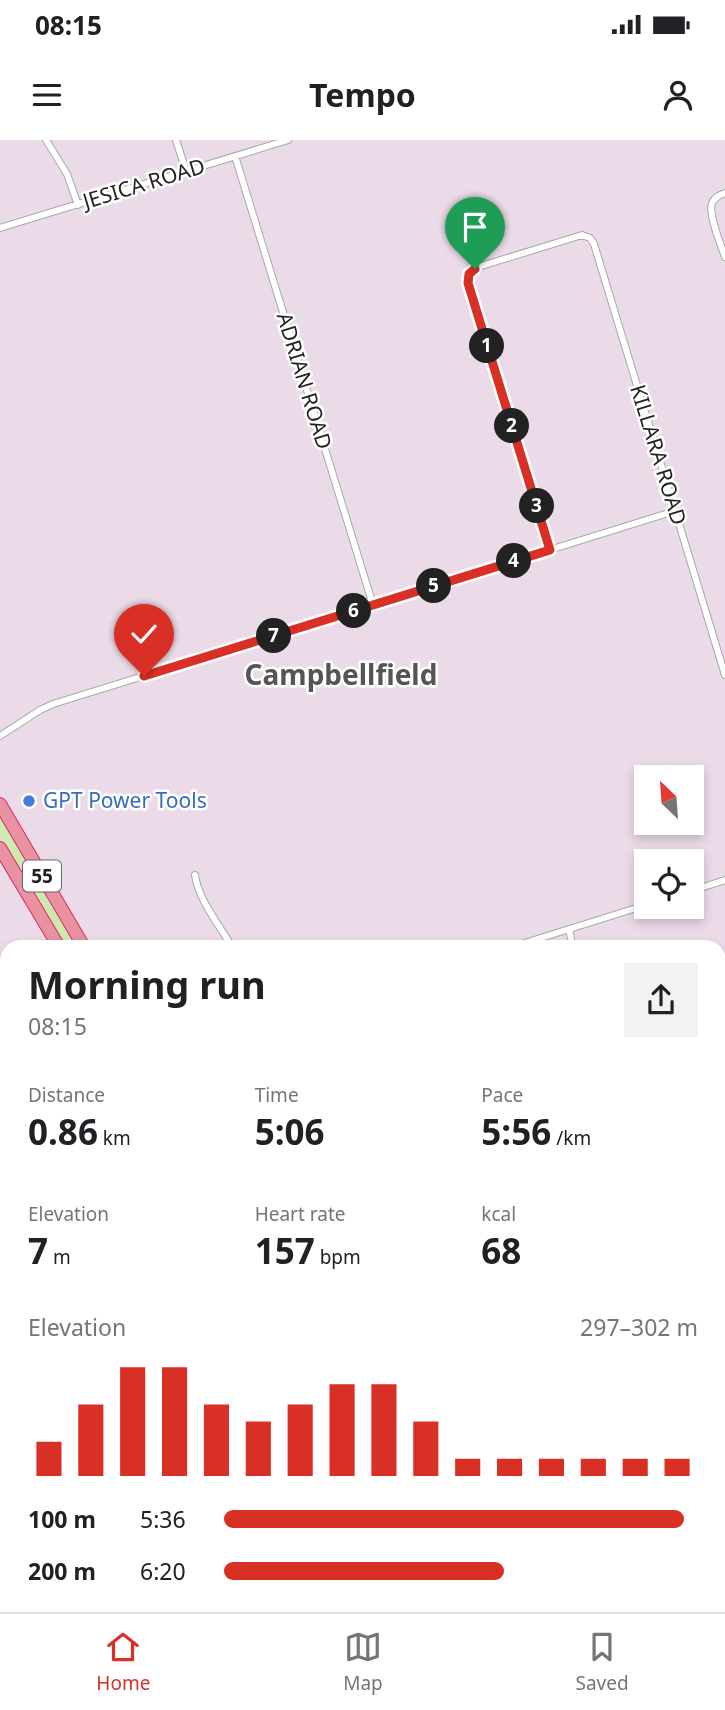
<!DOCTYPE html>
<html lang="en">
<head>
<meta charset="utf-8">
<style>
	:root { --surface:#fff; --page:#f2f2f2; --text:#202124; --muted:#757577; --line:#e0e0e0; --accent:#d93025 }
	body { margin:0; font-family:"Noto Sans",sans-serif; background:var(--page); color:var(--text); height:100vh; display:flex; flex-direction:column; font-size:26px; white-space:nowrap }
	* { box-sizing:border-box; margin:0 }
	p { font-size:23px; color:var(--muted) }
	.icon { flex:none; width:38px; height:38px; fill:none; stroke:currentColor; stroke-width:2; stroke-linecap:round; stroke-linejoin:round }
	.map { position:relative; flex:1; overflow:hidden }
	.sheet { position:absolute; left:0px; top:800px; width:726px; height:674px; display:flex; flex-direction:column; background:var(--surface); border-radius:21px 21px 0 0; box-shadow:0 4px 10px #0003 }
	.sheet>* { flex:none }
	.needle { width:46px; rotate:335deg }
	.tools { position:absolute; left:634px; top:625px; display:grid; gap:14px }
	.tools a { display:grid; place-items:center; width:70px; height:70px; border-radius:0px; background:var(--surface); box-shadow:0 4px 10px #0003; font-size:35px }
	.pin { position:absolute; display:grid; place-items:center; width:60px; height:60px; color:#fff; margin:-72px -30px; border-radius:50% 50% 50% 0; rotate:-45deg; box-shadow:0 0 7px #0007 }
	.pin .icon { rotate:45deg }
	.km { position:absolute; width:35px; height:35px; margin:-18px; border-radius:50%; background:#222; color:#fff; font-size:19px; line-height:35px; text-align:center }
	.round { display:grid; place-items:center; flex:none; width:74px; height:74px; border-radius:0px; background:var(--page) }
	.headline { display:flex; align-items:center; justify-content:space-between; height:119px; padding:0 28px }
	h1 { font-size:38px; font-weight:700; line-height:52px }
	.figures { display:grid; grid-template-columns:repeat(3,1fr); gap:10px; height:119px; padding:7px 28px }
	.figures div { display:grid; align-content:center }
	.figures b { font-size:35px; font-weight:700 }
	.figures small { font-size:19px; font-weight:400 }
	.figures p { font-size:19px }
	.chart { height:196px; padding:14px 28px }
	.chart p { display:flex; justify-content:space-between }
	.chart svg { width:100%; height:126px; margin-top:7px; stroke:var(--accent); stroke-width:6 }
	ul { padding:0 28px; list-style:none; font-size:23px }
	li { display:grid; grid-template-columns:112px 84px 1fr; align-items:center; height:52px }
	li i { height:18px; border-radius:9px; background:var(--accent) }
	.status { display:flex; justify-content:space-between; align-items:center; height:49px; padding:0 35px; background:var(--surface); direction:ltr }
	.status svg { height:19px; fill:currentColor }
	header { display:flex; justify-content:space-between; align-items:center; height:91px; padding:0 28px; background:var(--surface); font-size:32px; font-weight:700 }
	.menu { display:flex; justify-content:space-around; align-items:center; height:98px; border-top:2px solid var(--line); background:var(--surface); font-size:19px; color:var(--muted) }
	.menu a { display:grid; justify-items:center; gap:4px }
	.menu .current { color:var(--accent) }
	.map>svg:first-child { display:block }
	.residential { fill:#e0dfdf }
	.industrial { fill:#ebdbe8; fill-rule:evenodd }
	.grass { fill:#cdebb0 }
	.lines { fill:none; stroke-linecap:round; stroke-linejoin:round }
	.street-casing { stroke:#a9a9a9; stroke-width:8 }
	.secondary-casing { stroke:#707d05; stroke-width:11 }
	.highway-casing { stroke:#dc2a67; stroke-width:14 }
	.street { stroke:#fff; stroke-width:6 }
	.secondary { stroke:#f7fabf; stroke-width:10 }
	.highway { stroke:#e892a2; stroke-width:12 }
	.route-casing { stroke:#fff; stroke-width:14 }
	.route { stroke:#d93025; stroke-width:9 }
	.shop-dot { fill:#3f7fe0; stroke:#fff; stroke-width:2.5 }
	.labels { text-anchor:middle; stroke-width:5; stroke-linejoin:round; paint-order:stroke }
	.shield { fill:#fff; stroke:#646464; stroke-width:2 }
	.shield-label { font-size:19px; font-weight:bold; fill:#222 }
	.street-label { font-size:21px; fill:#222; stroke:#fff }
	.shop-label { font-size:21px; fill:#366cbe; stroke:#fff; text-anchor:start }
	.district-label { font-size:28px; font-weight:bold; fill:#555; stroke:#fff }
</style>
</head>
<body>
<div class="status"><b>08:15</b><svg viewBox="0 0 49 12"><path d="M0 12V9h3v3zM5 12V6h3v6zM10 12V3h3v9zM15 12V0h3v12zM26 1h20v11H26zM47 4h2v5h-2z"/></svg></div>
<header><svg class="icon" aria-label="menu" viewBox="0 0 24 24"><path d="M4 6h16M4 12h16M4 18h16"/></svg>Tempo<svg class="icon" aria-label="person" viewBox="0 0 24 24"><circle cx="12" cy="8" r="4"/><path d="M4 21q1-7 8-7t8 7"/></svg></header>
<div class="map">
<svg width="725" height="1472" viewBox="0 0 725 1472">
	<rect width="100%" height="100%" fill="#f2efe9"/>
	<path class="residential" d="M 7,1003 L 7,1466 L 281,1467 L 263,1472 L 0,1472 L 0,1006 Z"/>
	<path class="industrial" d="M 0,0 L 725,0 L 725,1472 L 498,1472 L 495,1467 L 719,1466 L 719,807 L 7,807 L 7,980 L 0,982 ZM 646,637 L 691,637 L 691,682 L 646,682 ZM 646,721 L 691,721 L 691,766 L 646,766 Z"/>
	<path class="grass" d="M 0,674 L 77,807 L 66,807 L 6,705 L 4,705 L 0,696 Z"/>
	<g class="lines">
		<defs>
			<path id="street" d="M 46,0 L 67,34 L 78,65
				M 176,0 L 186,31
				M 235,16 L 373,465
				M 725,53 C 719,55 715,57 712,63 C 708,74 721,105 725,117
				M 0,88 L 288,0
				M 550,410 L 467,139 L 469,134 L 478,127 L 582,95 L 590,98 L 594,104 L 725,535
				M 0,596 L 40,570 L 53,564 L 675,371
				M 195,735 C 198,759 220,786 232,807
				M 691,751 L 725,740
				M 569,789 L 573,807
				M 512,807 L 646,765
				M 0,1124 L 7,1122
				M 0,1230 L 7,1228
				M 719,1288 L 725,1307
				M 0,1319 L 7,1317
				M 0,1409 L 7,1407
				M 719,1424 L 725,1422
				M 84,1472 L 101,1466
				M 500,1472 L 513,1472
				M 523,1472 L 536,1467"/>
			<path id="secondary" d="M 0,995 L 7,993"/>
			<path id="highway" d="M 0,664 L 84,807
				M 0,708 L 59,807
				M 462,1466 L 465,1472
				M 483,1466 L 486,1472"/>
		</defs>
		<use href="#street" class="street-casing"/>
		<use href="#secondary" class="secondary-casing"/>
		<use href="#highway" class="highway-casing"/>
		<use href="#street" class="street"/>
		<use href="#secondary" class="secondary"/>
		<use href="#highway" class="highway"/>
	</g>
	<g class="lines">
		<defs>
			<path id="route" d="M 144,536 L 550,410 L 468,143 L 469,134 L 475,129"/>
		</defs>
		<use href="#route" class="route-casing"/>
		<use href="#route" class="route"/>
	</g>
	<circle class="shop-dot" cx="29" cy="661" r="7"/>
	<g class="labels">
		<rect class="shield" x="23" y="720.5" width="38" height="31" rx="5"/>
		<g class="shield-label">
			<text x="42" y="743">55</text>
		</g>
		<g class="street-label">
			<text transform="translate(144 44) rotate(-17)" y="7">JESICA ROAD</text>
			<text transform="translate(304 241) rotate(73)" y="7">ADRIAN ROAD</text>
			<text transform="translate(658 315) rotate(73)" y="7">KILLARA ROAD</text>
		</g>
		<g class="shop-label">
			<text x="43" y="668">GPT Power Tools</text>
		</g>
		<g class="district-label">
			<text x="341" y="545">Campbellfield</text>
		</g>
	</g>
</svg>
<div class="tools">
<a><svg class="needle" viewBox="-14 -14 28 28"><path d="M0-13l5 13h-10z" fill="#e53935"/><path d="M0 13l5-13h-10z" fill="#757577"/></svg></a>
<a><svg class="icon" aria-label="locate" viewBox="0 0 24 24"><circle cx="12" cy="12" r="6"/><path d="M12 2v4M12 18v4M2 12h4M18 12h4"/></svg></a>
</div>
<div class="pin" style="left:475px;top:129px;background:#1e9e55"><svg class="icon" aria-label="arrive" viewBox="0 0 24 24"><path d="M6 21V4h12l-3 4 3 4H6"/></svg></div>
<div class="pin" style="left:144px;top:536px;background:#d93025"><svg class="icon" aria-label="check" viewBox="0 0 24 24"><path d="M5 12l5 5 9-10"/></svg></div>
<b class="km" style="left:487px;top:206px">1</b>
<b class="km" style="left:512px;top:286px">2</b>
<b class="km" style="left:537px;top:366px">3</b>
<b class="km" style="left:514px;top:421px">4</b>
<b class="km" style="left:434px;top:446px">5</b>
<b class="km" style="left:354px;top:471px">6</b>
<b class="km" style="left:274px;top:496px">7</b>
<section class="sheet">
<div class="headline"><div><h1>Morning run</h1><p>08:15</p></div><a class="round"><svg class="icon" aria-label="share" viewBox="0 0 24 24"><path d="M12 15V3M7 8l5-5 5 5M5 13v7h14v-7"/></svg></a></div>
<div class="figures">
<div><p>Distance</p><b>0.86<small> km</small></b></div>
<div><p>Time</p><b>5:06</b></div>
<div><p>Pace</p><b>5:56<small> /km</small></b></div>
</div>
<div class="figures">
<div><p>Elevation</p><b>7<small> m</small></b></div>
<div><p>Heart rate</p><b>157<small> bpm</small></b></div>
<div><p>kcal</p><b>68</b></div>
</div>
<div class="chart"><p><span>Elevation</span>297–302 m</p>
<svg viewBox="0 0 160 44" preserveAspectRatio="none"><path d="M5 44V32M15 44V19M25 44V6M35 44V6M45 44V19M55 44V25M65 44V19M75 44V12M85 44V12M95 44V25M105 44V38M115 44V38M125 44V38M135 44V38M145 44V38M155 44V38"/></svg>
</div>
<ul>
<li><b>100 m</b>5:36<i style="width:97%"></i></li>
<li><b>200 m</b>6:20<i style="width:59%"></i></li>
</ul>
</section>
</div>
<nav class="menu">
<a class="current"><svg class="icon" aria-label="home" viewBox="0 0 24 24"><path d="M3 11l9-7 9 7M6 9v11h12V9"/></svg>Home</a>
<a><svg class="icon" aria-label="map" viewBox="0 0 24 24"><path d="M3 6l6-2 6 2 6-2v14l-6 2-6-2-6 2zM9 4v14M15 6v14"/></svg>Map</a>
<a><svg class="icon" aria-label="saved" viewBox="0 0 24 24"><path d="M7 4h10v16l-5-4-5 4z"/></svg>Saved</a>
</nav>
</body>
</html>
